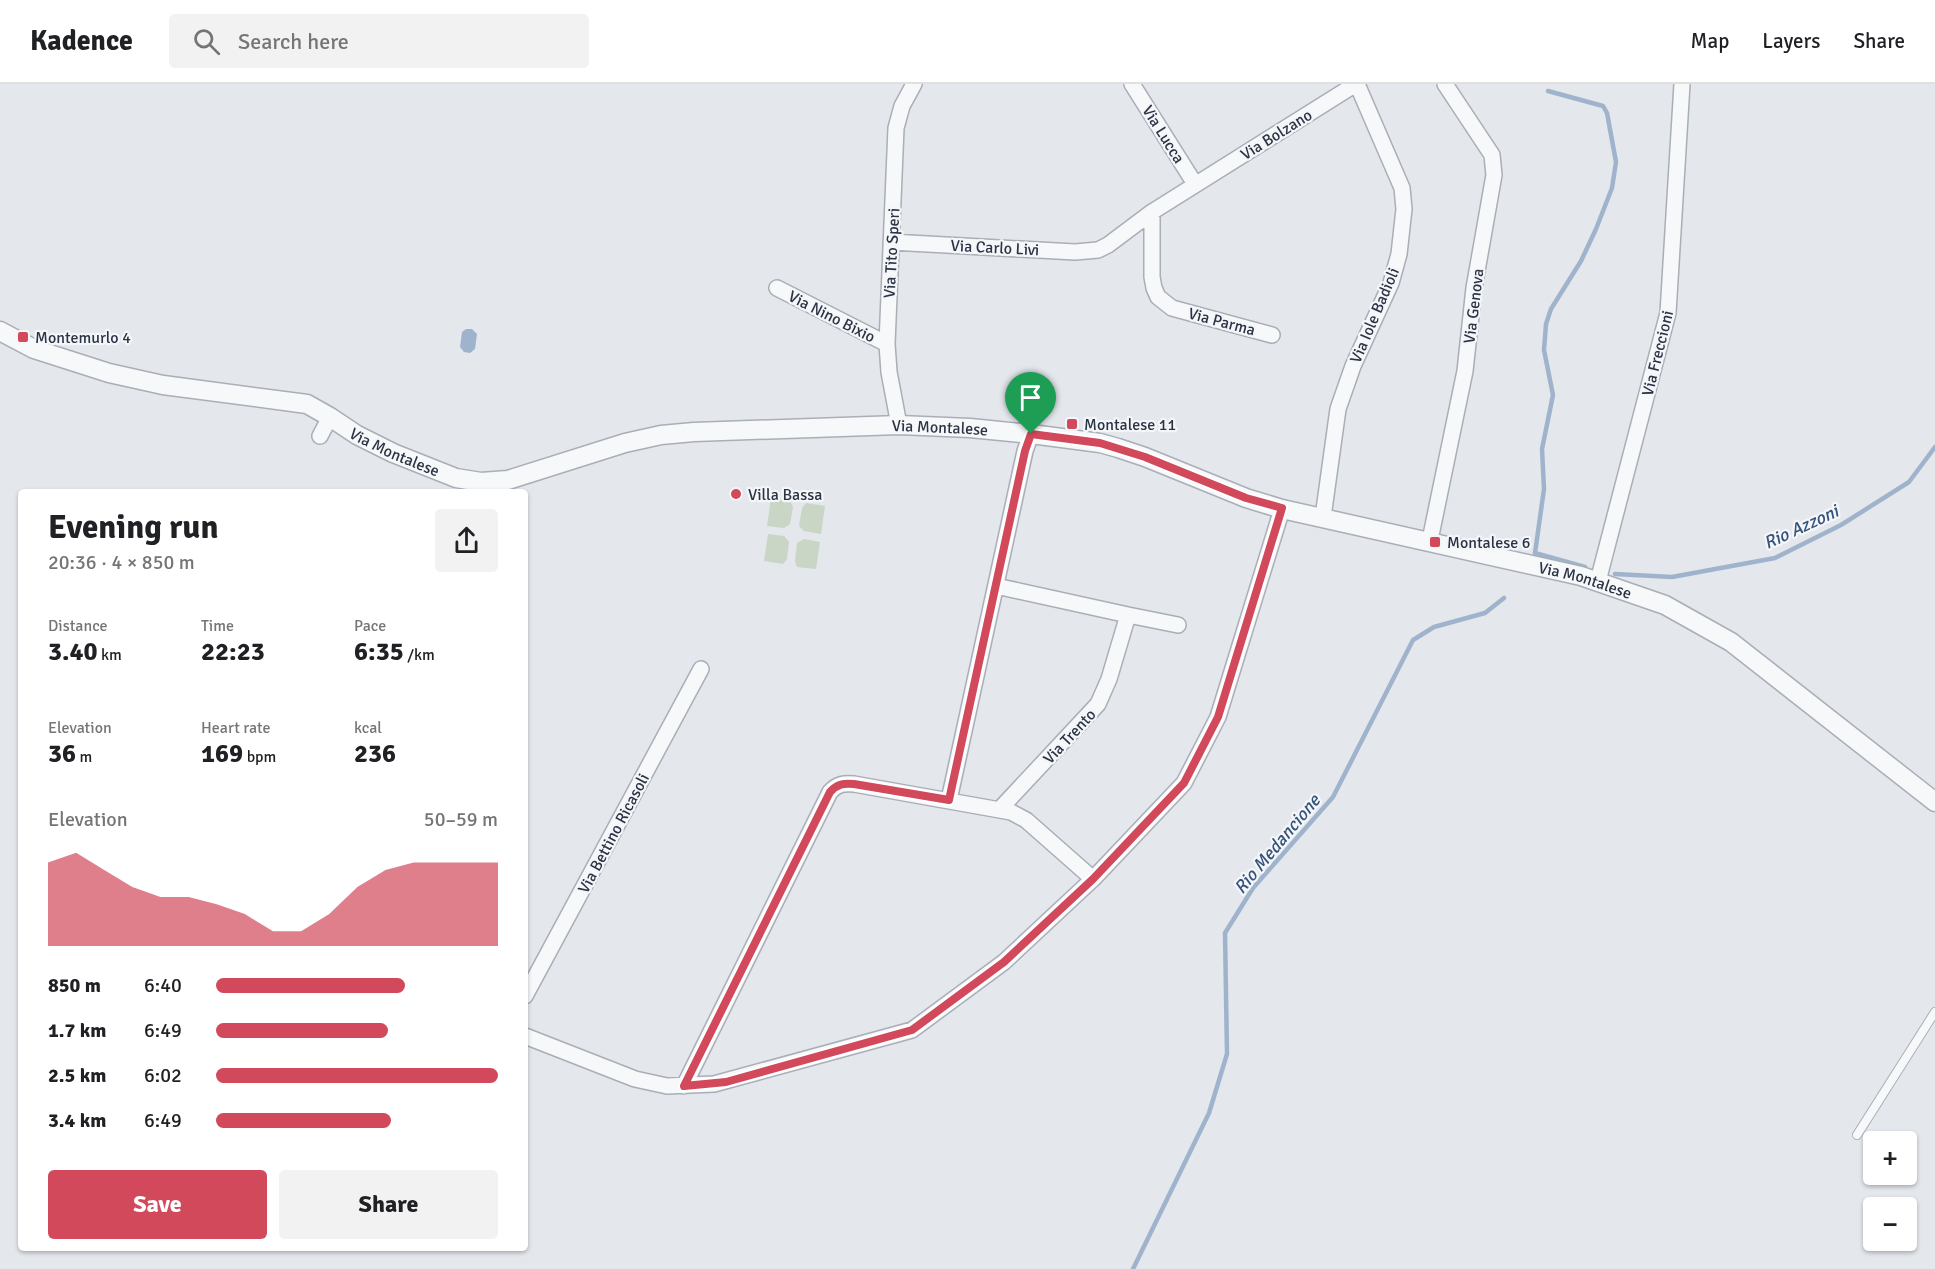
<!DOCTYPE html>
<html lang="en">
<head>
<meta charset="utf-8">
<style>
	:root { --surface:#fff; --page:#f2f2f2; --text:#202124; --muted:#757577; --line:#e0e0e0; --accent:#d1495b }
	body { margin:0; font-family:Signika,sans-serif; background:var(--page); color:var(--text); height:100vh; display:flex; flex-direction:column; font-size:22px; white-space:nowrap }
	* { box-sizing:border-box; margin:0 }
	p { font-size:20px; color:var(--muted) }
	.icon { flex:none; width:33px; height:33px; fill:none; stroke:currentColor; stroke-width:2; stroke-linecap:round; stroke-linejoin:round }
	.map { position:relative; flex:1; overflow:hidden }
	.details { position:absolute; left:18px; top:405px; width:510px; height:762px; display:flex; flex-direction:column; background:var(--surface); border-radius:6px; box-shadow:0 2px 4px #0004 }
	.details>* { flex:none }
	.buttons { position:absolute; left:1863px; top:1047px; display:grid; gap:12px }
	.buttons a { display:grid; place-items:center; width:54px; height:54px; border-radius:6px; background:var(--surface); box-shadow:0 2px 4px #0004; font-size:30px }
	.pin { position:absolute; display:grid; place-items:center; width:51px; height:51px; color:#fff; margin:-62px -26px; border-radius:50% 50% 50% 0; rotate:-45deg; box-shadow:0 0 6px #0007 }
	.pin .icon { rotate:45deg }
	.round { display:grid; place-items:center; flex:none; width:63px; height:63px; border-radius:6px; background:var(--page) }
	.overview { display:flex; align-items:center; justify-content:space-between; height:102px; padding:0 30px }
	h1 { font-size:33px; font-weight:700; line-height:45px }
	.stats { display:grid; grid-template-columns:repeat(3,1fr); gap:9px; height:102px; padding:6px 30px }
	.stats div { display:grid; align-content:center }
	.stats b { font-size:26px; font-weight:700 }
	.stats small { font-size:16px; font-weight:400 }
	.stats p { font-size:16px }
	.chart { height:168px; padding:12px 30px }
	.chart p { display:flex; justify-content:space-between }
	.chart svg { width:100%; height:108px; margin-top:6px; fill:var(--accent); opacity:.7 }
	.action { display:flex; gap:12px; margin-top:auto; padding:12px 30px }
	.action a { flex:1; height:69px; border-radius:6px; background:var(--accent); color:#fff; font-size:24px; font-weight:700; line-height:69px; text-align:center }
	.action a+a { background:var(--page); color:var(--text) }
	ul { padding:0 30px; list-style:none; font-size:20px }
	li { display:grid; grid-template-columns:96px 72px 1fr; align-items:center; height:45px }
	li i { height:15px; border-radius:8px; background:var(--accent) }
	header { display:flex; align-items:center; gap:36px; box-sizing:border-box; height:84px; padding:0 30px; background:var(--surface); border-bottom:2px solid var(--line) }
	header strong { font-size:28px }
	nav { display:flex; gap:33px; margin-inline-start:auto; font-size:21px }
	.search { width:420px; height:54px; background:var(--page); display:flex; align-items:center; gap:15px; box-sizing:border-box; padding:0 21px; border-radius:6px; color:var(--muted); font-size:22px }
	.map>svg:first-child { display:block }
	.green { fill:#c9d6c5 }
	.water { fill:#9fb4cc }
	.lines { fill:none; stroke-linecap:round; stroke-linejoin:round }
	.stream { stroke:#9fb4cc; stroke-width:4.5 }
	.service-casing { stroke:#a9aeb7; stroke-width:10 }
	.minor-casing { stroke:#a9aeb7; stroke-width:18 }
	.tertiary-casing { stroke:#a9aeb7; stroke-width:21 }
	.service { stroke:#f7f8fa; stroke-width:8 }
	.minor { stroke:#f7f8fa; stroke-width:15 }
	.tertiary { stroke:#f7f8fa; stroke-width:18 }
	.route-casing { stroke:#fff; stroke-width:12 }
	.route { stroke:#d1495b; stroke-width:8 }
	.poi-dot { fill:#d1495b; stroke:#f4f6f9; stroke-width:2 }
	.labels { text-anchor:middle; stroke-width:4.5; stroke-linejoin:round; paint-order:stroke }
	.street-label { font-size:16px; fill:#2b3445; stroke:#f4f6f9 }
	.poi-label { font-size:16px; fill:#2b3445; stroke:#f4f6f9; text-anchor:start }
	.water-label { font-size:18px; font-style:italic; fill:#34527a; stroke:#f4f6f9 }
</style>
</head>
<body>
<header>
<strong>Kadence</strong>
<div class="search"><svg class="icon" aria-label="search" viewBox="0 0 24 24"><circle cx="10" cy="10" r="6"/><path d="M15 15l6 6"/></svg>Search here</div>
<nav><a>Map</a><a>Layers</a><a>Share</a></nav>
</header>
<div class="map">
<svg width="1935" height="1185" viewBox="0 0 1935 1185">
	<rect width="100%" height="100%" fill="#e4e7ec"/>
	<path class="green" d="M 771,414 L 790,417 L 793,423 L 790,440 L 784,444 L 767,442 Z
		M 806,419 L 825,422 L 821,450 L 804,447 L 799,442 L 802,424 Z
		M 768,450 L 784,452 L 789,458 L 787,475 L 783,480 L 764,477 Z
		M 804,455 L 820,458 L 816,485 L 797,483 L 795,477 L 797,459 Z"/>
	<path class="water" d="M 466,245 L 472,245 L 477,250 L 475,265 L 470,269 L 464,268 L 460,263 L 462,248 Z"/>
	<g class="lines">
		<path class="stream" d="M 1548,7 L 1603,22 L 1607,29 L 1616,78 L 1612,104 L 1596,145 L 1581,177 L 1551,225 L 1546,240 L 1544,266 L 1553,311 L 1542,365 L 1544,405 L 1535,469 L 1585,483
			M 1615,490 L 1672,493 L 1775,474 L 1841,441 L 1909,398 L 1935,363
			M 1133,1185 L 1209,1029 L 1227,970 L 1225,849 L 1253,804 L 1333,713 L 1413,556 L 1434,543 L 1485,529 L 1504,514"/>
		<defs>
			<path id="service" d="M 1857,1051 L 1935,928"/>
			<path id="minor" d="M 1132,0 L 1195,100
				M 1152,128 L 1152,193 L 1154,204 L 1158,213 L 1172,224 L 1272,251
				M 891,158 L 1075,168 L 1098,166 L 1108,161 L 1152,128 L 1356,0
				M 777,204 L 887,260
				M 899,341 L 889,288 L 887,260 L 896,44 L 902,22 L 914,0
				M 320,352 L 330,333
				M 1323,433 L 1338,325 L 1353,282 L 1391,199 L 1399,170 L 1404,125 L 1402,104 L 1357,0
				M 1430,456 L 1465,287 L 1474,204 L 1494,91 L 1492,71 L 1445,0
				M 1598,497 L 1668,229 L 1682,0
				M 996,502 L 1128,531 L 1109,595 L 1098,620 L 1000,725
				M 1128,531 L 1178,541
				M 949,716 L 1025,367 L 1031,350
				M 525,912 L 701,585
				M 525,952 L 635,995 L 667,1002 L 714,1000 L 912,946 L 1004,878 L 1093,795 L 1184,699 L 1218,633 L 1282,425
				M 684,1002 L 830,708 C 837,700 844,699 854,700 L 1011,728 L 1026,736 L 1093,795"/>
			<g id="tertiary">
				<path id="s1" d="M 0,247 L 34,265 L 109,289 L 163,301 L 307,320 L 330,333 L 357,351 L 393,369 L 456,394 L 481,398 L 508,396 L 625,359 L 661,351 L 694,348 L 899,341 L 970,344 L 1031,350 L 1100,359 L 1118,364 L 1145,373 L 1246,414 L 1282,425 L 1581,492 L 1665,521 L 1731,558 L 1935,718"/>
			</g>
		</defs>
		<use href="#service" class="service-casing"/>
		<use href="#minor" class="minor-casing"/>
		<use href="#tertiary" class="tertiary-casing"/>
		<use href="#service" class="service"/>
		<use href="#minor" class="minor"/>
		<use href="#tertiary" class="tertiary"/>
	</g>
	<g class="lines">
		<defs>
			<path id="route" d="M 1031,350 L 1100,359 L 1145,373 L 1246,414 L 1282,424 L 1218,633 L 1184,699 L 1093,795 L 1004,878 L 912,946 L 726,998 L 684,1002 L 830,708 C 837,700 844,699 854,700 L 949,716 L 1025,367 Z"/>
		</defs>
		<use href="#route" class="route-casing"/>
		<use href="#route" class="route"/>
	</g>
	<g class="poi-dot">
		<rect x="17" y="247" width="12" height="12" rx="3"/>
		<rect x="1066" y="334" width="12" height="12" rx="3"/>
		<circle cx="736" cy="410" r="6"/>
		<rect x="1429" y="452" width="12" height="12" rx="3"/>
	</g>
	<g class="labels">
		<g class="street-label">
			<text transform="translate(1164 50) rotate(58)" y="6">Via Lucca</text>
			<text transform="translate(1276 50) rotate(-32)" y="6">Via Bolzano</text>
			<text transform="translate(995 163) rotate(3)" y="6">Via Carlo Livi</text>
			<text transform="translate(891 169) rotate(-87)" y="6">Via Tito Speri</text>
			<text transform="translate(1473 222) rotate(-83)" y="6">Via Genova</text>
			<text transform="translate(1374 231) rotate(-67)" y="6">Via Iole Badioli</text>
			<text transform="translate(832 232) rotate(27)" y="6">Via Nino Bixio</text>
			<text transform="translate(1222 237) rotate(15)" y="6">Via Parma</text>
			<text transform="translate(1657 269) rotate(-76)" y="6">Via Freccioni</text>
			<text dy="6" stroke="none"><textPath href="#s1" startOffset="976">Via Montalese</textPath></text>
			<text dy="6" stroke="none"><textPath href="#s1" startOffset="418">Via Montalese</textPath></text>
			<text dy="6" stroke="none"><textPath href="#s1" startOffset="1642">Via Montalese</textPath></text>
			<text transform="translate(1069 652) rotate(-47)" y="6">Via Trento</text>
			<text transform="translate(613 749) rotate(-62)" y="6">Via Bettino Ricasoli</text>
		</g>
		<g class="poi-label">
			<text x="35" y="259">Montemurlo 4</text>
			<text x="1084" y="346">Montalese 11</text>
			<text x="748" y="416">Villa Bassa</text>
			<text x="1447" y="464">Montalese 6</text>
		</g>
		<g class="water-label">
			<text transform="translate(1801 443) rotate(-25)" y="6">Rio Azzoni</text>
			<text transform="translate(1277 760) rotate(-50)" y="6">Rio Medancione</text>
		</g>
	</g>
</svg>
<div class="buttons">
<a>+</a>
<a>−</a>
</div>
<div class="pin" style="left:1031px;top:350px;background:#1e9e55"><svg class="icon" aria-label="arrive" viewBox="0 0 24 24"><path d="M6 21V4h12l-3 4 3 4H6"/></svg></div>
<section class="details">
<div class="overview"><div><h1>Evening run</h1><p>20:36 · 4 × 850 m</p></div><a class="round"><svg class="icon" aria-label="share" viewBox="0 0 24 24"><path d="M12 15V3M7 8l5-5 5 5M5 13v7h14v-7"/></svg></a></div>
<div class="stats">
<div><p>Distance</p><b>3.40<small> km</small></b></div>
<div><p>Time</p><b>22:23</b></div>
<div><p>Pace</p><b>6:35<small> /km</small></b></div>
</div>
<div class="stats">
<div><p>Elevation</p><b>36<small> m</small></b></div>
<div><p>Heart rate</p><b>169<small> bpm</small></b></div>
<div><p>kcal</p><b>236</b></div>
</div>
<div class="chart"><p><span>Elevation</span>50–59 m</p>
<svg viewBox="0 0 160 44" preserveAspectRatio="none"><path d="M0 44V10L10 6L20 13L30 20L40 24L50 24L60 27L70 31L80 38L90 38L100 31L110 20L120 13L130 10L140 10L150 10L160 10V44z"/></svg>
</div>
<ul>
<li><b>850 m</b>6:40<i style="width:67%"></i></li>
<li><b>1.7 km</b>6:49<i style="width:61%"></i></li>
<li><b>2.5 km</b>6:02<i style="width:100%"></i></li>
<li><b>3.4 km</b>6:49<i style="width:62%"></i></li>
</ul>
<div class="action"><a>Save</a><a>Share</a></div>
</section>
</div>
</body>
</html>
